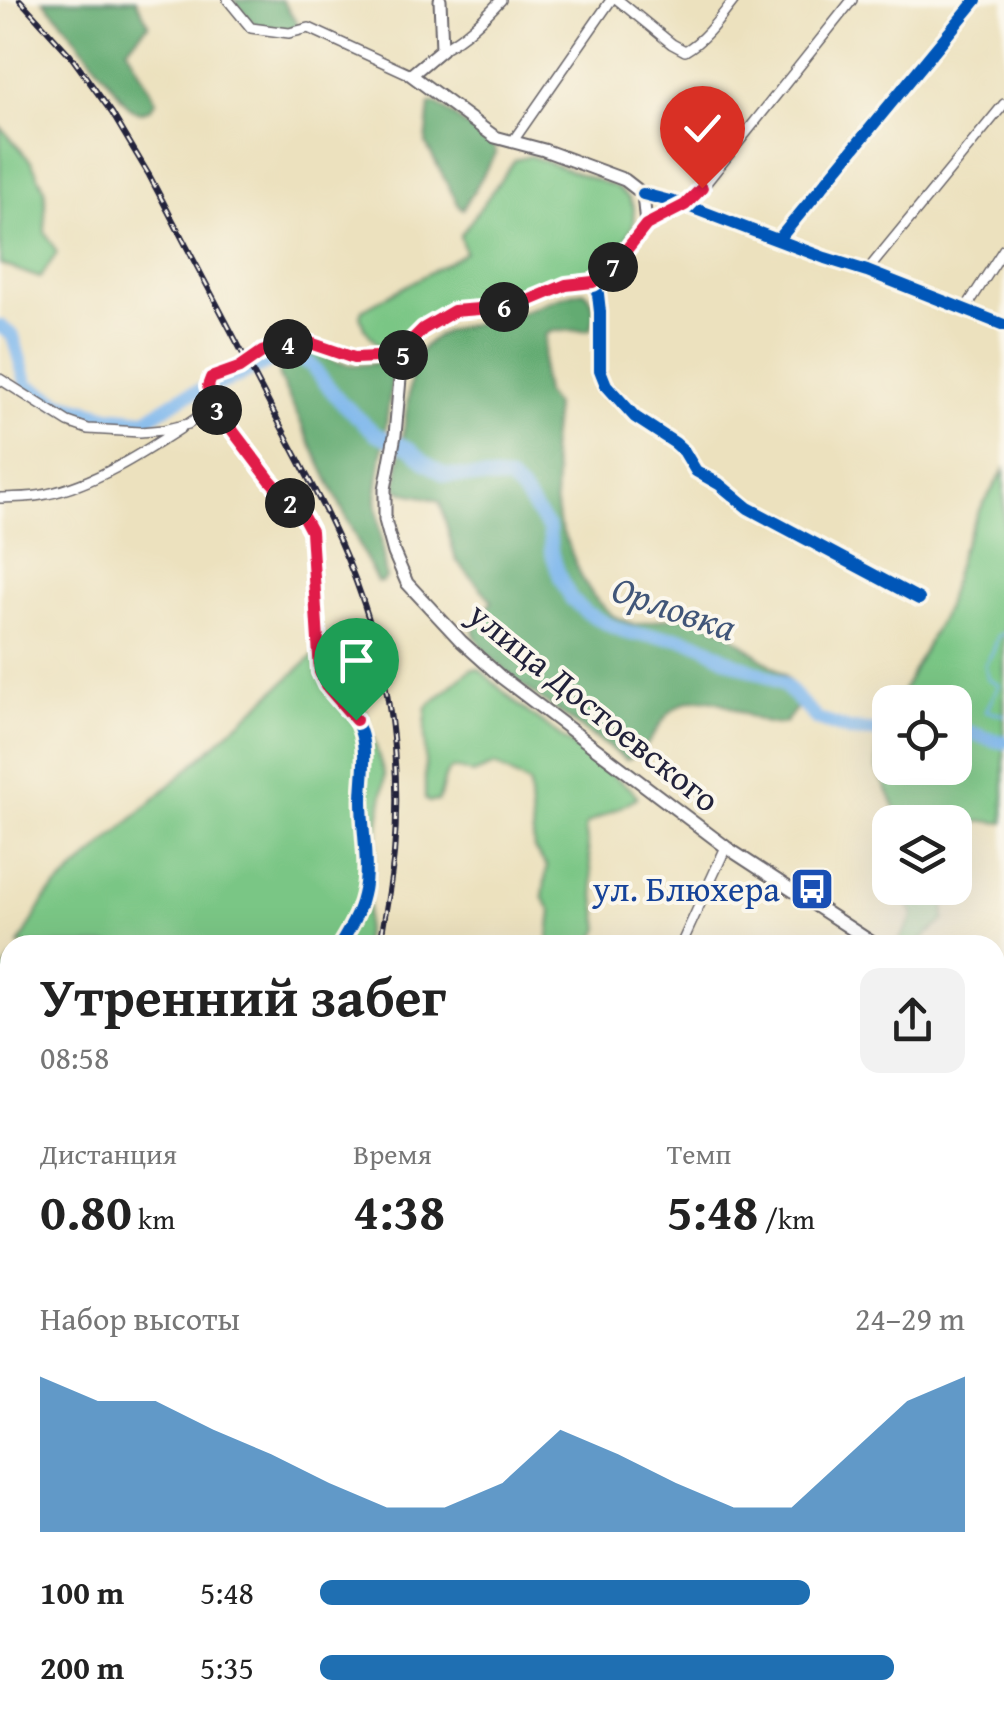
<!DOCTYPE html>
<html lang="ru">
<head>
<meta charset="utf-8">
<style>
	:root { --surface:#fff; --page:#f2f2f2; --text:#222; --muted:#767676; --accent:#1f6fb2 }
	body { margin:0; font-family:"Gentium Book Plus",serif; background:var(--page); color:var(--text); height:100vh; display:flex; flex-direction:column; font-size:38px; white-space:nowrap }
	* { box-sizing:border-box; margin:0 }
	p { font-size:32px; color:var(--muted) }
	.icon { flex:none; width:55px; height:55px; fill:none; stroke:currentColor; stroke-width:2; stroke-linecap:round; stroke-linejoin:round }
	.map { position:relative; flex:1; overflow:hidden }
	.panel { position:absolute; left:0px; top:935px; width:1005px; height:792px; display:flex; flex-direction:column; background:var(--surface); border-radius:30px 30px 0 0; box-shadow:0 10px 40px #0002 }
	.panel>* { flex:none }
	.tools { position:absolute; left:872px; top:685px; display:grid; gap:20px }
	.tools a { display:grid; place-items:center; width:100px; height:100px; border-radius:20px; background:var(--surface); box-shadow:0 10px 40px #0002; font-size:50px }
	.pin { position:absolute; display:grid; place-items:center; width:85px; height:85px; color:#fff; margin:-102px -42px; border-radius:50% 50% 50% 0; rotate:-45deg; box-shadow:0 0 10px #0007 }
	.pin .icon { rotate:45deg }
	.km { position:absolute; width:50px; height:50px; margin:-25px; border-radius:50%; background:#222; color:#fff; font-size:28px; line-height:50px; text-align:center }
	.round { display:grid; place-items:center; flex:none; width:105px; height:105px; border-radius:20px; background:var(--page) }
	.head { display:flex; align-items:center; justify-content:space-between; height:170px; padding:0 40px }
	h1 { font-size:55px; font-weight:700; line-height:75px }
	.stats { display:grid; grid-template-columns:repeat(3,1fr); gap:15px; height:170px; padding:10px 40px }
	.stats div { display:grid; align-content:center }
	.stats b { font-size:50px; font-weight:700 }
	.stats small { font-size:28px; font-weight:400 }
	.stats p { font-size:28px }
	.chart { height:280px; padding:20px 40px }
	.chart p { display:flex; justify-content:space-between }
	.chart svg { width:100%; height:180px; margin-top:10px; fill:var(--accent); opacity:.7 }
	ul { padding:0 40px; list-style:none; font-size:32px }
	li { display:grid; grid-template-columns:160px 120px 1fr; align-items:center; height:75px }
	li i { height:25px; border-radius:12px; background:var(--accent) }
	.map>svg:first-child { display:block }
	.green { fill:#7ac685; stroke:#4e7460; stroke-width:2.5 }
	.forest { fill:#63ab72; stroke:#426656; stroke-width:2.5 }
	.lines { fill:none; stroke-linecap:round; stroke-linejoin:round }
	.stream { stroke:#7bb6ec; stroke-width:2.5 }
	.river { stroke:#7bb6ec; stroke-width:14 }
	.street-casing { stroke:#696569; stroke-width:12 }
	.secondary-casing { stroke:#696569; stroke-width:15 }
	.street { stroke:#fff; stroke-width:9 }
	.secondary { stroke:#fff; stroke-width:11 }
	.rail-casing { stroke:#22223b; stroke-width:6 }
	.rail { stroke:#fbf7ec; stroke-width:2.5; stroke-dasharray:8; stroke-linecap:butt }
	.cycleway-casing { stroke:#fbf7ec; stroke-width:19 }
	.cycleway { stroke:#0057b8; stroke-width:12 }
	.route-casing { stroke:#fff; stroke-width:20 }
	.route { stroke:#e11d48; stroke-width:12 }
	.labels { text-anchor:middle; stroke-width:8; stroke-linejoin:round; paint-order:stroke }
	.street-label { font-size:35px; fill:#22223b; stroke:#fbf7ec }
	.transit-label { font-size:35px; fill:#164399; stroke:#fbf7ec; text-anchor:end }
	.water-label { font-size:38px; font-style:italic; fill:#415679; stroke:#fbf7ec }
</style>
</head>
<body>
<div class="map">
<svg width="1004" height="1726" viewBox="0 0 1004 1726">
	<rect width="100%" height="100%" fill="#fbf7ec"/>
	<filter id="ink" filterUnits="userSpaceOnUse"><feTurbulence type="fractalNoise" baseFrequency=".01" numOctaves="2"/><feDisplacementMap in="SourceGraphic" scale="20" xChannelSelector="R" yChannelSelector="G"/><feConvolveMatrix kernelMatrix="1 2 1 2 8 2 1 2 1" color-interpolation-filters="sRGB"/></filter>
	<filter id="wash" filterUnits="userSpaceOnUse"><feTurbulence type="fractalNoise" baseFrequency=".0048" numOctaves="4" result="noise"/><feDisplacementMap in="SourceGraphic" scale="40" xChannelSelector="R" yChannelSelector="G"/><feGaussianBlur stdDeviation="2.25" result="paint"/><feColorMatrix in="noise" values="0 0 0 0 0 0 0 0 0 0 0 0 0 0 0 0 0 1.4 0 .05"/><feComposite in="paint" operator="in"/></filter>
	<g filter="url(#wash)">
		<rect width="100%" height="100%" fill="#ece1be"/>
		<path class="green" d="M 0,126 L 32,163 L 45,190 L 45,232 L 57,253 L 40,278 L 0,264 Z
			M 530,156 L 616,187 L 629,198 L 634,208 L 633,225 L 626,240 L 609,258 L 590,270 L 571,278 L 511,299 L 453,306 L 426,320 L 407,336 L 399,348 L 382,350 L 364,328 L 360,315 L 362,310 L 465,253 L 460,236 L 515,160 Z
			M 1004,470 L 1004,823 L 983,821 L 955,829 L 955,822 L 902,822 L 877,768 L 877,745 L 890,716 L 890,768 L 955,768 L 955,702 L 897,702 L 945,610 L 961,551 L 979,511 Z
			M 341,631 L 385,777 L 363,945 L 19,945 L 47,896 Z
			M 471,669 L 479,669 L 518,705 L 632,790 L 637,796 L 632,801 L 587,824 L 585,828 L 600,929 L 591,945 L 548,945 L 552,911 L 543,897 L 547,866 L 534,849 L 529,784 L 495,765 L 473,774 C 439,759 448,779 438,801 L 429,802 L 425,799 L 425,727 L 427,707 Z
			M 897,888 L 943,888 L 945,920 L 915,945 L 897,945 L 912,919 L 913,912 Z
			M 10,961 L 10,1718 L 258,1718 L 257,1726 L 0,1726 L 0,979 Z"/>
		<path class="forest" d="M 43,0 L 136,0 L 149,24 L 127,48 L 156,101 C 150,112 140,116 129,107 L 66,25 Z
			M 233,0 L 282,0 L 298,24 L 296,30 L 256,26 Z
			M 436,103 L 494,147 L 496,153 L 463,209 L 459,206 L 426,144 L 430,104 Z
			M 584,291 C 595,299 597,319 589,330 L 553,331 L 546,334 L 542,375 L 545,393 L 555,407 L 550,452 L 556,476 L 555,499 L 558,521 L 582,578 L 594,597 L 613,616 L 634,625 L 679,616 L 702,620 L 725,630 L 784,675 L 800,695 L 798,706 L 785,723 C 754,731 731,695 695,700 C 656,706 657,751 626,760 C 595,736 479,664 473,630 L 492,601 L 456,560 L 440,502 C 427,495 406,497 396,487 L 413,363 C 435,319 476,328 516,314 C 539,306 560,295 584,291 Z
			M 304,348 C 319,349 328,360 342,363 C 357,368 376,363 392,360 L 394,365 L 376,499 L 386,578 L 382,582 L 377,582 L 279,377 L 280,361 L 293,352 Z
			M 995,1661 L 1004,1667 L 1004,1726 L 476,1726 L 478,1718 L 995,1718 Z
			M 281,1718 L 396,1718 L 395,1726 L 281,1726 Z"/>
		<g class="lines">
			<path class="stream" d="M 1004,633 L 998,636 L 993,652 L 985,664 L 988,679 L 999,685 L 986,711 L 1004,715"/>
			<path class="river" d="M 0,326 L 13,336 L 27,385 L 61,403 L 109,416 L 145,420 L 184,396 L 225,382 L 271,361 L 289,356 L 310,364 L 340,401 L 376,434 L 411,449 L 426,463 L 445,475 L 509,480 L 521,491 L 549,529 L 551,551 L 561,580 L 572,600 L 586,612 L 607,624 L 631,634 L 679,638 L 701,644 L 730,661 L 767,676 L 784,685 L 817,719 L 849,730 L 890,732
				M 955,729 C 972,730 986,741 1004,742"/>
		</g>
	</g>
	<g filter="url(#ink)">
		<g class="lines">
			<defs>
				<path id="street" d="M 228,0 L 251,28 L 289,33 L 309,28 L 411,75
					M 618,0 L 672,44 L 685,51 C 705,40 720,18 734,0
					M 442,49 C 466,36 482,20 501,0
					M 513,141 L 611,0
					M 643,194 L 685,205 L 825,258 L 867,271 L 1004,325
					M 646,225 L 685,205 L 702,188 L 852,0
					M 779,239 L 976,0
					M 867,271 L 1004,104
					M 593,282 L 598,294 L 600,312 L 600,370 L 606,385 L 635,417 L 675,443 L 684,451 L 696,471 L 719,484 L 748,508 L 919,599
					M 964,311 L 1004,249
					M 0,379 L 68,422 L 88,429 L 140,432 L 163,430 L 188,424 L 214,406 L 208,385 L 211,378 L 239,368 L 263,353 L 276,347 L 298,343 L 310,343 L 354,358 L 402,356
					M 214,406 L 270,480 L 304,518 L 311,531 L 320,672 C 331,692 353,708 360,730 C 368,753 362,777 362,801 C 362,830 370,868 363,895 C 359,913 349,930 340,945
					M 0,498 C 15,497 32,498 47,494 C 95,484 141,454 181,428
					M 681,945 L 726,847
					M 995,1323 L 1000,1323 L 1004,1320
					M 222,1726 L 224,1718"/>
				<path id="secondary" d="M 440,0 L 442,49 L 411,75 L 495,137 L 544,150 L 625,180 L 643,194 L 646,225 L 612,268 L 593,282 L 566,285 L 515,306 L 454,311 L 423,329 L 412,340 L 402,356 L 395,435 L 385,489 L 385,520 L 394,553 L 407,583 L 461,641 L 501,677 L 726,847 L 876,945
					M 995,1014 L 1004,1018"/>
			</defs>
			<use href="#street" class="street-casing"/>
			<use href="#secondary" class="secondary-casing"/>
			<use href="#street" class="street"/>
			<use href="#secondary" class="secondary"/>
			<defs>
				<path id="rail" d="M 20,0 L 70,55 L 112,113 L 149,175 L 315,491 C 376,606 405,723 394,854 C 391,884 385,915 380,945
					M 267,1718 L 267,1726"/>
			</defs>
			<use href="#rail" class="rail-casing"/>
			<use href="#rail" class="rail"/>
			<defs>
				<path id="cycleway" d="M 643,194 L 685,205 L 825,258 L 867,271 L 1004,325
					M 779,239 L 976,0
					M 593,282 L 598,294 L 600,312 L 600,370 L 606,385 L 635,417 L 675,443 L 684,451 L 696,471 L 719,484 L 748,508 L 919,599
					M 214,406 L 270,480 L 304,518 L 311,531 L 320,672 C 331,692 353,708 360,730 C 368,753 362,777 362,801 C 362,830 370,868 363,895 C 359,913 349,930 340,945"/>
			</defs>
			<use href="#cycleway" class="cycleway-casing"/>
			<use href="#cycleway" class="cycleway"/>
		</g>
	</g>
	<g class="lines" filter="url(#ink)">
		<defs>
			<path id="route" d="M 356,720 L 326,685 L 320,672 L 311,531 L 304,518 L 270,480 L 214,406 L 208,386 L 211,378 L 239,368 L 262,352 L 276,347 L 298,343 L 310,343 L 354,358 L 402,356 L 412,340 L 423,329 L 454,311 L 516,306 L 566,285 L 593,282 L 612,268 L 646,225 L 685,205 L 702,188"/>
		</defs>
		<use href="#route" class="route-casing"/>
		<use href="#route" class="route"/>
	</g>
	<defs>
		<symbol id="bus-square" viewBox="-11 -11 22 22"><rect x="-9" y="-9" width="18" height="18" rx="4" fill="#1a4fb4" stroke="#fbf7ec"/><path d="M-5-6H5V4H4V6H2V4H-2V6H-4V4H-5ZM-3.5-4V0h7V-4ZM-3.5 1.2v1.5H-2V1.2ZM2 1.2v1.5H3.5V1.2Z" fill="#fff"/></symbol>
	</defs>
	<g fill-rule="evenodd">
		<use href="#bus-square" x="787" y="864" width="50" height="50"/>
	</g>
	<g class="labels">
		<g class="street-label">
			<text transform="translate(594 707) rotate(39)" y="12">улица Достоевского</text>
		</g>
		<g class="transit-label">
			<text x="780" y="901">ул. Блюхера</text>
		</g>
		<g class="water-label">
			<text transform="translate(674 608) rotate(19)" y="13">Орловка</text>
		</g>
	</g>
</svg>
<div class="tools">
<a><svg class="icon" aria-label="locate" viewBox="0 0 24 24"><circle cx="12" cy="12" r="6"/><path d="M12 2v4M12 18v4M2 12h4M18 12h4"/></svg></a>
<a><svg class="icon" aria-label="layers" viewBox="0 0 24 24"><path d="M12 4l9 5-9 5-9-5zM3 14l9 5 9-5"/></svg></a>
</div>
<div class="pin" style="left:356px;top:720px;background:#1e9e55"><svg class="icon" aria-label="arrive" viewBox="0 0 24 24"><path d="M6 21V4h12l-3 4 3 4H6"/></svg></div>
<div class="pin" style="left:702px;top:188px;background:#d93025"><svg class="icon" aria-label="check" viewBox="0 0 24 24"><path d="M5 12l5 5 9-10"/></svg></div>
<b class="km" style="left:290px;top:503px">2</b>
<b class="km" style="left:217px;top:410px">3</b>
<b class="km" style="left:288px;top:344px">4</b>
<b class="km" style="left:403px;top:355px">5</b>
<b class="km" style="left:504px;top:307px">6</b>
<b class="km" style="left:613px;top:267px">7</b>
<section class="panel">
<div class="head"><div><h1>Утренний забег</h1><p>08:58</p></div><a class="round"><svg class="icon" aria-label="share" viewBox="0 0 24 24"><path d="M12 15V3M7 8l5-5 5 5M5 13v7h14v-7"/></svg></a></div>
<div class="stats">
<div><p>Дистанция</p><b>0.80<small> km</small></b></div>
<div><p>Время</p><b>4:38</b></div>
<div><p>Темп</p><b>5:48<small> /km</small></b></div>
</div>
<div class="chart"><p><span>Набор высоты</span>24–29 m</p>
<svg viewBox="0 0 160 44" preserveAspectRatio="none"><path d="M0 44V6L10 12L20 12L30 19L40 25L50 32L60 38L70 38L80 32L90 19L100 25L110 32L120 38L130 38L140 25L150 12L160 6V44z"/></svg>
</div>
<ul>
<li><b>100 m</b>5:48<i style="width:76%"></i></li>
<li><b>200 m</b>5:35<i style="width:89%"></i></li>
</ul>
</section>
</div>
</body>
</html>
